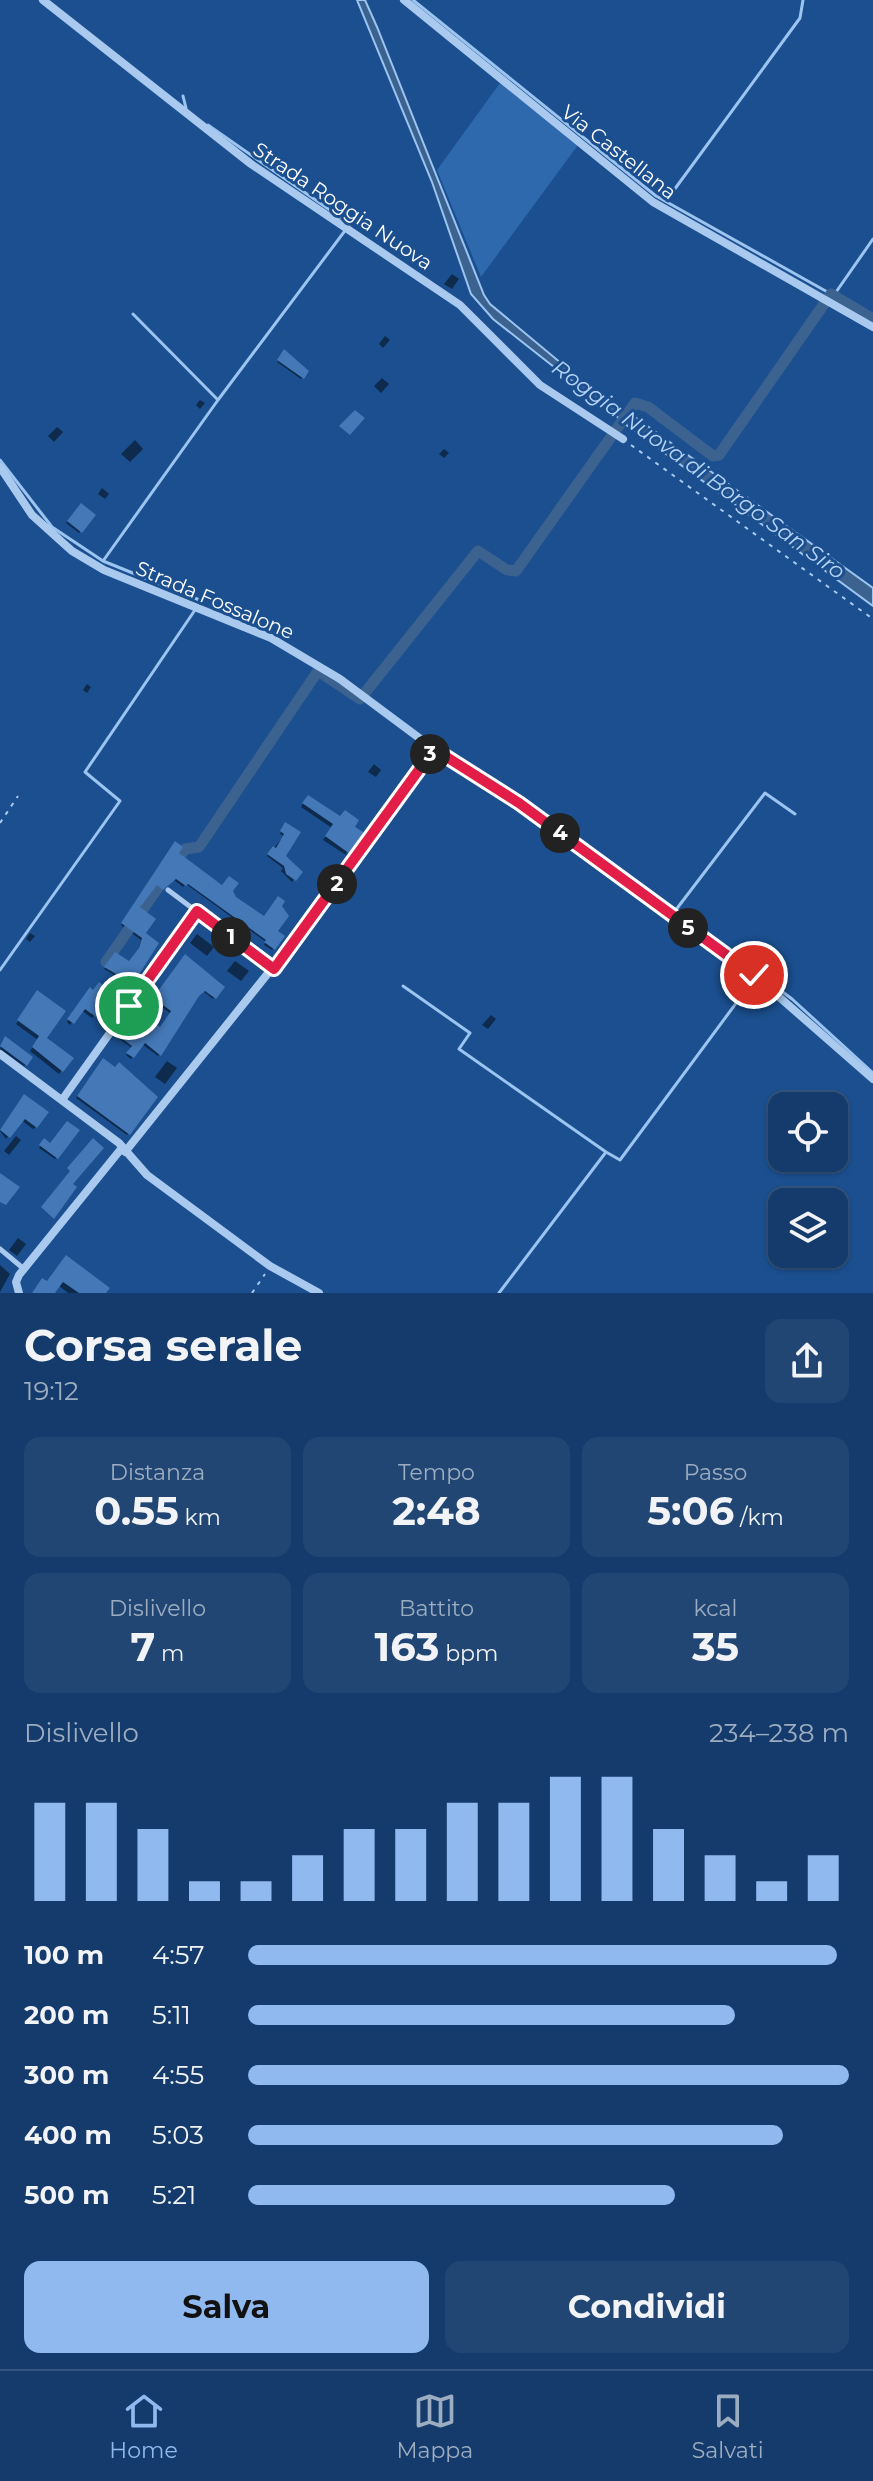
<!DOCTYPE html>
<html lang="it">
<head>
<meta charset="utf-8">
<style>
	:root { --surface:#143b6b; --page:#214673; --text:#f1f3f6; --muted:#9dadc1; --line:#33557e; --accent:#90b9f0 }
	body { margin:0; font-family:Montserrat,sans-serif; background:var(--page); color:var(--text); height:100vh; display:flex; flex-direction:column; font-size:30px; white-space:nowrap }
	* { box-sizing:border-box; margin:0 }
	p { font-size:26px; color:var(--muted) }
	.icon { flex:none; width:44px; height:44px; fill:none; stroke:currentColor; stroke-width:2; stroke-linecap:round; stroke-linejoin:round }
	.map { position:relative; height:1293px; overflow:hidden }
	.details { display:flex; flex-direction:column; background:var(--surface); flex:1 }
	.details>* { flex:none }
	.buttons { position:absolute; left:768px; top:1092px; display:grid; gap:16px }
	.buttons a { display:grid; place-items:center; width:80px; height:80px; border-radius:16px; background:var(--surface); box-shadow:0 2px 6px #0004,0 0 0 2px var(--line); font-size:40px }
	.pin { position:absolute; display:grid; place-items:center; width:68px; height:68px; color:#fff; margin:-34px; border:4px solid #fff; border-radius:50%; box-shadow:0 2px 8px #0007 }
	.km { position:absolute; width:40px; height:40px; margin:-20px; border-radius:50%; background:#222; color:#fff; font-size:22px; line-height:40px; text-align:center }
	.round { display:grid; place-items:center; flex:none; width:84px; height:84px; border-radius:16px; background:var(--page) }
	.head { display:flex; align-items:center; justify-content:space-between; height:136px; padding:0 24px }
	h1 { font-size:44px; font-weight:700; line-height:60px }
	.stats { display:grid; grid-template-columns:repeat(3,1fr); gap:12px; height:136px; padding:8px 24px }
	.stats div { display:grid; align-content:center; border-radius:16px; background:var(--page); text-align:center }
	.stats b { font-size:40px; font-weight:700 }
	.stats small { font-size:22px; font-weight:400 }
	.stats p { font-size:22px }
	.chart { height:224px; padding:16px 24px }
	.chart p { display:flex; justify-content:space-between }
	.chart svg { width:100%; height:144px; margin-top:8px; stroke:var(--accent); stroke-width:6 }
	.primary-button { display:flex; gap:16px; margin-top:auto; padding:16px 24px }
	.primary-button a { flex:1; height:92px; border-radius:16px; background:var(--accent); color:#111; font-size:32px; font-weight:700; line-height:92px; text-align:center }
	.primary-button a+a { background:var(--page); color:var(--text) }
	ul { padding:0 24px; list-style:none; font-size:26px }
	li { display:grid; grid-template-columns:128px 96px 1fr; align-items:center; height:60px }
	li i { height:20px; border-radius:10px; background:var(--accent) }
	.tab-bar { display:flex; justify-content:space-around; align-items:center; height:112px; border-top:2px solid var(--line); background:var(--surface); font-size:22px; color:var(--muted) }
	.tab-bar a { display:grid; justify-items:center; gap:4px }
	.tab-bar .current { color:var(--accent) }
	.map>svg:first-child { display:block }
	.green { fill:#2e69ad }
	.water { fill:#3c6290; stroke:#9cc4f0; stroke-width:2 }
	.shadow { fill:#0007 }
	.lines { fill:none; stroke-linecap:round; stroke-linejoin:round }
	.stream { stroke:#9cc4f0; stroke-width:3 }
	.canal { stroke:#3c6290; stroke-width:11 }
	.building { fill:#4478b7 }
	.path { stroke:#a9c9ee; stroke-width:2; stroke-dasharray:4 6; stroke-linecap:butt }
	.lane { stroke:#a9c9ee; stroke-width:5 }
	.street { stroke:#a9c9ee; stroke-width:8 }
	.route-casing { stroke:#fff; stroke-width:16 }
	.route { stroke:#e11d48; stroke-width:10 }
	.labels { text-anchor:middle; stroke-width:6; stroke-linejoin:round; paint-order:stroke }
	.street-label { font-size:20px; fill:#fff; stroke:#1b4f8f }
	.water-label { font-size:22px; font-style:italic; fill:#b5d3f5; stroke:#1b4f8f }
</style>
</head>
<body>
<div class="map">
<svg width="873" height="1293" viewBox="0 0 873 1293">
	<rect width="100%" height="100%" fill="#1b4f8f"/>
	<path class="green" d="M 500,83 L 578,145 L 481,277 L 437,170 Z"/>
	<path class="water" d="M 357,0 L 365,0 L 377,27 L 484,295 L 490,304 L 603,398 L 626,410 L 620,419 L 493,319 L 471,294 L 432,182 Z
		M 628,412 L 873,588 L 873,606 L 621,421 Z"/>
	<path class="shadow" d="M 452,274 L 459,279 L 452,289 L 444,284 Z
		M 385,336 L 390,340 L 383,348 L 379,344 Z
		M 285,352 L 306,372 L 301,379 L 277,362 Z
		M 382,378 L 389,384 L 381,393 L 374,386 Z
		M 200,400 L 205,403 L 200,409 L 196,405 Z
		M 57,427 L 63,432 L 54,442 L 48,436 Z
		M 135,440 L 143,449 L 130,462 L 121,454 Z
		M 444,449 L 449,453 L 444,458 L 439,454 Z
		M 102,488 L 109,494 L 105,499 L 98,494 Z
		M 81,505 L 94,515 L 79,533 L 66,523 Z
		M 87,684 L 91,687 L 87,693 L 83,690 Z
		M 374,764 L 381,770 L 376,777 L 368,772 Z
		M 305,800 L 352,827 L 346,855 L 323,840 L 332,828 L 301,807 Z
		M 284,826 L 284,856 L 300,872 L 292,882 L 281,871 L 283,868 L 267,856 L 284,836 L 280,834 Z
		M 173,845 L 176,854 L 231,891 L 235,898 L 282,936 L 272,950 L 264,945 L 266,942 L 186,884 L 183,887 L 174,880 L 160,890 L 154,885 L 137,907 L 143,933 L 157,943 L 130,984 L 104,969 L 115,954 L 129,964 L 138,951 L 141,940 L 121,925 Z
		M 30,933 L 35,936 L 30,942 L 26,939 Z
		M 197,934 L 214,947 L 207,956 L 190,943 Z
		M 185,957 L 223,987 L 213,999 L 203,991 L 196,996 L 158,1056 L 142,1044 L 131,1059 L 126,1055 L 132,1048 L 117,1037 L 122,1031 L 133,1039 L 160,1029 L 171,1014 L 153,1000 Z
		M 235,961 L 249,971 L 241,981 L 227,971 Z
		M 88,992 L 110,1009 L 103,1018 L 97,1013 L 92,1018 L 81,1010 L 70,1025 L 67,1022 Z
		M 35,996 L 45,1038 L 71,1058 L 59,1074 L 30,1051 L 38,1040 L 16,1024 Z
		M 491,1015 L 496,1019 L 488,1029 L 482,1025 Z
		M 5,1038 L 31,1058 L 24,1066 L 0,1049 Z
		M 167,1061 L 177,1068 L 165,1084 L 155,1077 Z
		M 101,1062 L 155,1097 L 127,1135 L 76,1098 Z
		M 22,1099 L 36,1127 L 33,1129 L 21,1120 L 6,1139 L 0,1131 Z
		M 77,1131 L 55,1159 L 39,1148 L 45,1141 L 50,1145 Z
		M 16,1136 L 21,1140 L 9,1155 L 4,1151 Z
		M 18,1238 L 26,1244 L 17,1256 L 9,1250 Z
		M 62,1263 L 103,1293 L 68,1293 L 58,1285 L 53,1293 L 32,1293 L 47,1283 Z
		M 0,1265 L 10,1274 L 0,1292 Z"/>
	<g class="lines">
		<path class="stream" d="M 413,0 L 656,196 L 831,294
			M 183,96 L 186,108
			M 208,125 L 350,224 L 218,400
			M 666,201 L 800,18 L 803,0
			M 834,295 L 873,239
			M 133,314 L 218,400 L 103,561 L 202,601
			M 0,460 L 52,527 L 103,561
			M 795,814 L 765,793 L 675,911 L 792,999 L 873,1073
			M 639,886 L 675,911
			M 0,970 L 120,801 L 85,772 L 195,610
			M 403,986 L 470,1033 L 459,1049 L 606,1152
			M 499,1293 L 606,1152 L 620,1160 L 754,979"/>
		<path class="canal" d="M 106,962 L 185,849 L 199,847 L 318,671 L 360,699 L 478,551 L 507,570 L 516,571 L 635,403 L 648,407 L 713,456 L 719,455 L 831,294 L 873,319"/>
	</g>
	<path class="building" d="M 284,349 L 309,371 L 304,379 L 277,360 Z
		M 355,410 L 365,418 L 350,435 L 339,426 Z
		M 81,503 L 96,515 L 82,533 L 67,521 Z
		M 308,795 L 340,816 L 345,810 L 359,820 L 355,827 L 365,833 L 350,854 L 325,836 L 333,824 L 302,803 Z
		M 285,822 L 301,832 L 286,856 L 303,872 L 296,881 L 286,874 L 284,866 L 267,854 L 273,846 L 276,848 L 284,834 L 280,831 Z
		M 175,841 L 183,847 L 179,853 L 222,885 L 229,876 L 239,883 L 233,891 L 236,897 L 264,916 L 278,896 L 285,901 L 282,906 L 289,916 L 278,931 L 285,936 L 275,950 L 264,942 L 266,940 L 188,884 L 186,886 L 176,879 L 163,890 L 157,885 L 140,907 L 156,919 L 146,933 L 159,943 L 133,984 L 104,967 L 115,952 L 129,961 L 139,948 L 142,938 L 121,923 Z
		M 185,954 L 225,987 L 216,999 L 205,991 L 199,996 L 161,1056 L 145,1043 L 134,1058 L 126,1053 L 132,1046 L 117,1035 L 121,1029 L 133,1037 L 147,1017 L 160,1027 L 171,1011 L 153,998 Z
		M 99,982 L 115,994 L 108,1004 L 113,1008 L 107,1017 L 100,1011 L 96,1017 L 85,1009 L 74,1024 L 67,1019 L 90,987 L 93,990 Z
		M 37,990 L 66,1011 L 47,1038 L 74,1058 L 63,1072 L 32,1047 L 39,1036 L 17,1020 Z
		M 5,1036 L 33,1057 L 27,1066 L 0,1046 Z
		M 103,1058 L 115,1067 L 119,1062 L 158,1097 L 130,1135 L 77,1096 Z
		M 24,1094 L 49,1112 L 37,1128 L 25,1119 L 10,1138 L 0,1130 Z
		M 67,1121 L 80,1130 L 58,1159 L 39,1145 L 44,1138 L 50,1143 Z
		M 93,1138 L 104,1148 L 73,1184 L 77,1187 L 54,1219 L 41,1207 L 70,1171 L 67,1168 Z
		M 0,1173 L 20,1187 L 6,1205 L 0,1202 Z
		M 66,1255 L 110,1288 L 106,1293 L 79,1293 L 63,1282 L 55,1293 L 32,1293 L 42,1278 L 47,1281 Z"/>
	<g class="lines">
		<path class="path" d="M 631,445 L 873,619
			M 0,823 L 18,796
			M 252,1293 L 265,1274"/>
		<path class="lane" d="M 168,890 L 196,911
			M 0,1249 L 24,1269"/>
		<path class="street" d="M 43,0 L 251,164 L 460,305 L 540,385 L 623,439
			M 404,0 L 653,202 L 873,327
			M 0,467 L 32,515 L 72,551 L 104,570 L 271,638 L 340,679 L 434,749 L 519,803 L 754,975 L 873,1079
			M 0,1054 L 119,1143 L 147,1175 L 270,1266 L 319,1293
			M 62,1100 L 197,911 L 274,969
			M 125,1152 L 313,917 L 434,749
			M 19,1293 L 16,1282 L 19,1275 L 121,1149"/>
	</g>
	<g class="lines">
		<defs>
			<path id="route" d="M 129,1006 L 197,911 L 274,969 L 434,749 L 519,803 L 754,975"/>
		</defs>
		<use href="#route" class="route-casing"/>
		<use href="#route" class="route"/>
	</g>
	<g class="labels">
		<g class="street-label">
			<text transform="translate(619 152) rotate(38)" y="7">Via Castellana</text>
			<text transform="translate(343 206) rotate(34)" y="7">Strada Roggia Nuova</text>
			<text transform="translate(215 600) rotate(23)" y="7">Strada Fossalone</text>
		</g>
		<g class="water-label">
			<text transform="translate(699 469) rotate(36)" y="8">Roggia Nuova di Borgo San Siro</text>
		</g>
	</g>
</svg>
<div class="buttons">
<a><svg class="icon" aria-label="locate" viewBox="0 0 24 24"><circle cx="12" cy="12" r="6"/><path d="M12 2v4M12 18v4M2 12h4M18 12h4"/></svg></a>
<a><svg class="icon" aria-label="layers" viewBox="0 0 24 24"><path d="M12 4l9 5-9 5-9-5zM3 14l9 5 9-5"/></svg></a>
</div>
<div class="pin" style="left:129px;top:1006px;background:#1e9e55"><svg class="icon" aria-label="arrive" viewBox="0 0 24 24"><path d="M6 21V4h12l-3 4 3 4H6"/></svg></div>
<div class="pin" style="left:754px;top:975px;background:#d93025"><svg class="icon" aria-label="check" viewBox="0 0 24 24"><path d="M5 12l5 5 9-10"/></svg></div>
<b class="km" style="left:231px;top:937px">1</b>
<b class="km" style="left:337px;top:884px">2</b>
<b class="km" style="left:430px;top:754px">3</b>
<b class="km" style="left:560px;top:833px">4</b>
<b class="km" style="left:688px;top:928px">5</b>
</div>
<section class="details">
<div class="head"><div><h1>Corsa serale</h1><p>19:12</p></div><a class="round"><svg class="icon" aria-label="share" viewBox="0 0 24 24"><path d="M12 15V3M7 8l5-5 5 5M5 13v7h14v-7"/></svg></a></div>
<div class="stats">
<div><p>Distanza</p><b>0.55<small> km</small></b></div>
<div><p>Tempo</p><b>2:48</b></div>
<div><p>Passo</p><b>5:06<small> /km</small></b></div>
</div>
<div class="stats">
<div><p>Dislivello</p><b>7<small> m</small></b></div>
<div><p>Battito</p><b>163<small> bpm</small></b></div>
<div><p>kcal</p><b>35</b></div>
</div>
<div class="chart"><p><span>Dislivello</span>234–238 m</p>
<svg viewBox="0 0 160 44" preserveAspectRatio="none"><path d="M5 44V14M15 44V14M25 44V22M35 44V38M45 44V38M55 44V30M65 44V22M75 44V22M85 44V14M95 44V14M105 44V6M115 44V6M125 44V22M135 44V30M145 44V38M155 44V30"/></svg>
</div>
<ul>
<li><b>100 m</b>4:57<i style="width:98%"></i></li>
<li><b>200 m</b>5:11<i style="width:81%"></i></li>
<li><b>300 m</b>4:55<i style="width:100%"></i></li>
<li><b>400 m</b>5:03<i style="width:89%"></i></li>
<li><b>500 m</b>5:21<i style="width:71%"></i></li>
</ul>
<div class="primary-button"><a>Salva</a><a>Condividi</a></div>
</section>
<nav class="tab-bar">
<a class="current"><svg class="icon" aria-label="home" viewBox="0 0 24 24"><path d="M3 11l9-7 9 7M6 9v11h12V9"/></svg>Home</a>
<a><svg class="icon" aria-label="map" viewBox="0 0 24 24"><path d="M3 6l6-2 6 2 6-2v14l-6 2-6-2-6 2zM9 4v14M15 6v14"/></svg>Mappa</a>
<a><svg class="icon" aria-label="saved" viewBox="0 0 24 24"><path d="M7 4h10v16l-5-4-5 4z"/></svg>Salvati</a>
</nav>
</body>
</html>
